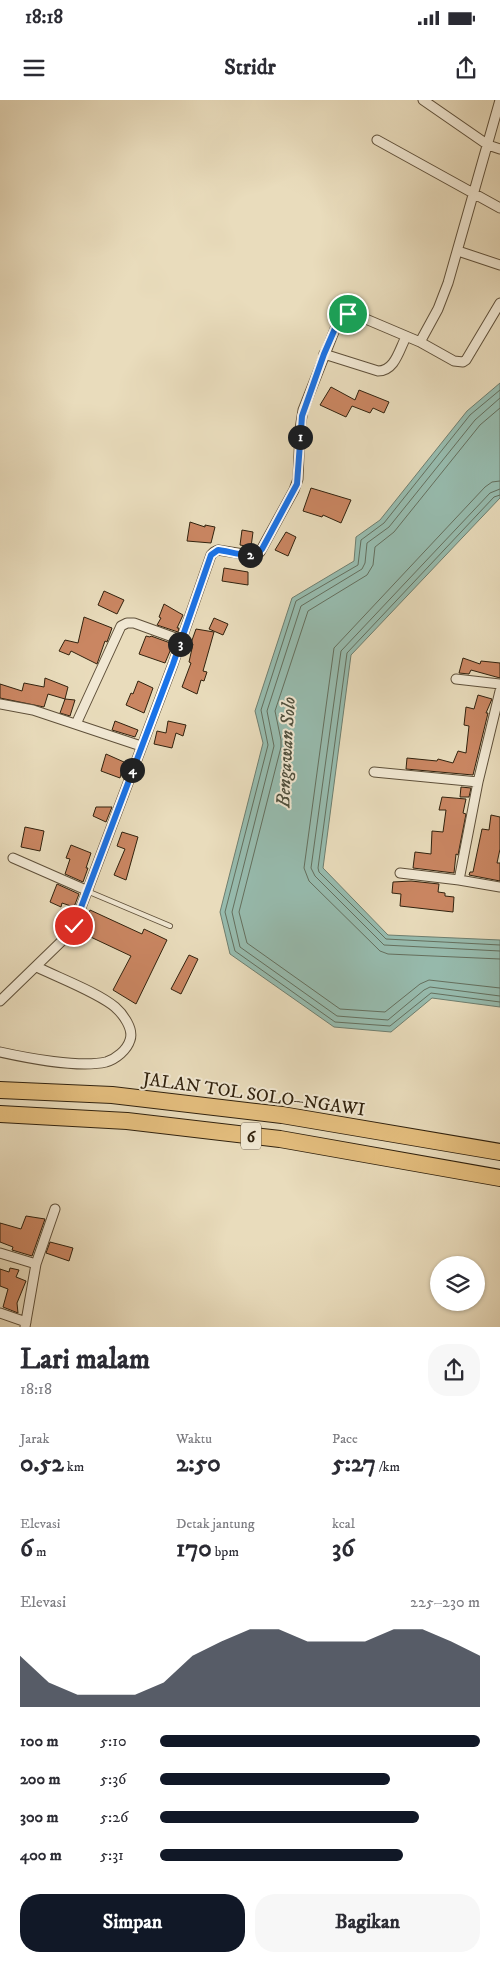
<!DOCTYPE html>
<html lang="id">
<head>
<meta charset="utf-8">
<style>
	:root { --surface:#fff; --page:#f7f7f7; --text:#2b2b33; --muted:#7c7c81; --accent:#111827 }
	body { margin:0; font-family:"IM FELL DW Pica",serif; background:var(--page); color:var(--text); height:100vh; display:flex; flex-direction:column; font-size:19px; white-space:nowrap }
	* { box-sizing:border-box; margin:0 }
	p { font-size:16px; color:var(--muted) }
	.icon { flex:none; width:28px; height:28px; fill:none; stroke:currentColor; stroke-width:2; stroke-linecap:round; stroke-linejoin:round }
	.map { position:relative; height:1227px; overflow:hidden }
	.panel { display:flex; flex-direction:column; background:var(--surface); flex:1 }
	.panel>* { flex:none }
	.fabs { position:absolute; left:430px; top:1156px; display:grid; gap:10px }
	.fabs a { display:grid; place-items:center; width:55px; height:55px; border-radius:50%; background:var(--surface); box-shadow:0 1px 4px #0004; font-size:25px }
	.pin { position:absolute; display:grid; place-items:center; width:42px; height:42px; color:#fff; margin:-21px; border:2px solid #fff; border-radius:50%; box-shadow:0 1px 5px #0007 }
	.km { position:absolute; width:25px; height:25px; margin:-12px; border-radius:50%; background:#222; color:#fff; font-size:14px; line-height:25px; text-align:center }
	.round { display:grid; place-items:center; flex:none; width:52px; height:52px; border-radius:20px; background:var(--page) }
	.head { display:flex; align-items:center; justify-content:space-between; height:85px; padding:0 20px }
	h1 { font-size:28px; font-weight:700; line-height:38px }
	.metrics { display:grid; grid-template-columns:repeat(3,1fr); gap:8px; height:85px; padding:5px 20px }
	.metrics div { display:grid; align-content:center }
	.metrics b { font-size:25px; font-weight:700 }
	.metrics small { font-size:14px; font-weight:400 }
	.metrics p { font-size:14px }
	.chart { height:140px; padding:10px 20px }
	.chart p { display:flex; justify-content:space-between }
	.chart svg { width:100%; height:90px; margin-top:5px; fill:var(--accent); opacity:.7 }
	.cta { display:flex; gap:10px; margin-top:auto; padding:10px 20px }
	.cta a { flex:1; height:58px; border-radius:20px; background:var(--accent); color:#fff; font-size:20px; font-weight:700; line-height:58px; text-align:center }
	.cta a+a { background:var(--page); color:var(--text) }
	ul { padding:0 20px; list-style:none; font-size:16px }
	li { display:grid; grid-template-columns:80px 60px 1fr; align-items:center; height:38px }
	li i { height:12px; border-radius:6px; background:var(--accent) }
	.status { display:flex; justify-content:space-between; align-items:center; height:35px; padding:0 25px; background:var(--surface); direction:ltr }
	.status svg { height:14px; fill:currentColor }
	header { display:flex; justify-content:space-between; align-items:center; height:65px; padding:0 20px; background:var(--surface); font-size:22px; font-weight:700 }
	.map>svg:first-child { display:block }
	.water { fill:#97bcaf; stroke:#6e7e6f }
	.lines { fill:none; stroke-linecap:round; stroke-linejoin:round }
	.shore { stroke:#646f5e; stroke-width:1 }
	.building { fill:#ca8662; stroke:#31220e }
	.service-casing { stroke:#5f503a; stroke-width:6 }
	.minor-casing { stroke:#5f503a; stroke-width:11 }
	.motorway-casing { stroke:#31220e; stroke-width:18 }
	.service { stroke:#f1e8d3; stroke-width:4.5 }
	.minor { stroke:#f1e8d3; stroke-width:9 }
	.motorway { stroke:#e4be7e; stroke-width:16 }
	.route-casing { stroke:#fff; stroke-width:10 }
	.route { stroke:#1a73e8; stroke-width:6 }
	.labels { text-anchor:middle; stroke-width:4; stroke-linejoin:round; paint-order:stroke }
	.shield { fill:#f1e8d3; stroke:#6b5d49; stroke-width:1 }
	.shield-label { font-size:16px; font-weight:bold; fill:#31220e }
	.street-label { font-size:18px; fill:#31220e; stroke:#f1e8d3 }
	.water-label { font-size:19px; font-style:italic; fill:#50503e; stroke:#f1e8d3 }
</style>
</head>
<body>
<div class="status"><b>18:18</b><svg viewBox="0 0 49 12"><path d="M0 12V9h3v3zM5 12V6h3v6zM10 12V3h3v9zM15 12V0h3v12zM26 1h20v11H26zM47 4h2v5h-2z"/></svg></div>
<header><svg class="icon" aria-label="menu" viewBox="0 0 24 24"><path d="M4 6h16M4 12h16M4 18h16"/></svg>Stridr<svg class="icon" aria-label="share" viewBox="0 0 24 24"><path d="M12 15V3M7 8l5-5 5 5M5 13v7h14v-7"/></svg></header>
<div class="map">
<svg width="500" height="1227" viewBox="0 0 500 1227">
	<rect width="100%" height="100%" fill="#e9dcbc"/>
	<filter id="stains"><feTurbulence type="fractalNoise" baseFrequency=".004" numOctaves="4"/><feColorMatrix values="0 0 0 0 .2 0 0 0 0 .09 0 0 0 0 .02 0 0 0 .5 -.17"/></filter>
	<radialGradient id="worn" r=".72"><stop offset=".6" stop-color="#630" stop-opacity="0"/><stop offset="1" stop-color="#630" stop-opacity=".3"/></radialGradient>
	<path class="water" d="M 500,283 L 500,398 L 351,555 L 323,768 L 388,835 L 500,840 L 500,907 L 432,898 L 391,932 L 334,927 L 230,854 L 220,812 L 263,643 L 255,611 L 292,498 L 354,461 L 356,437 L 380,420 L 467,311 Z"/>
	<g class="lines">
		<path class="shore" d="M 500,290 L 470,315 L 384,423 L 361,440 L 358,465 L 296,501 L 261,610 L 268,645 L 225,812 L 235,851 L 335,922 L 390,926 L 431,893 L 500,902
			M 500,298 L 475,320 L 389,427 L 367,443 L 365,463 L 362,469 L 301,506 L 267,611 L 274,646 L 232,812 L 240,847 L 337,916 L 388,920 L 424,890 L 430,887 L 500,896
			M 500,308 L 480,325 L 394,432 L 375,447 L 373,465 L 367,475 L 308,511 L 275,611 L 281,640 L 281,647 L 239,812 L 247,843 L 340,909 L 385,912 L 420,884 L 429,880 L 500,888
			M 500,381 L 492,382 L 485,387 L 334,548 L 304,768 L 309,781 L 380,851 L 388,854 L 500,859
			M 500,389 L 490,393 L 341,551 L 311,768 L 315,776 L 384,845 L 500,851
			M 500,395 L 494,397 L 347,553 L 318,768 L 319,772 L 386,839 L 500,845"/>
	</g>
	<path class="building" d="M 331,287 L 355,300 L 359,290 L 389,302 L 384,313 L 373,308 L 370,313 L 352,306 L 346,317 L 320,305 Z
		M 311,388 L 351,400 L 341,423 L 323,415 L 322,417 L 303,411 Z
		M 190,422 L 205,427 L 205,425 L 215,427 L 211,443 L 187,441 Z
		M 242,430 L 253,432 L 251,447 L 240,445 Z
		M 286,432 L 296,437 L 288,456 L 275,450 Z
		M 224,468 L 248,472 L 248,485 L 222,481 Z
		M 104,491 L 124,500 L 117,514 L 98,505 Z
		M 164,504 L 183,515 L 177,528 L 179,528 L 178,532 L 157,525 L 161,518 L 159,517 Z
		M 84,517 L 112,528 L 107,542 L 105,541 L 97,564 L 71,551 L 69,555 L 59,551 L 65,540 L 78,543 Z
		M 214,518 L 228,524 L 223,535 L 209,529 Z
		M 196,529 L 214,532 L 203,571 L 207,572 L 204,581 L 201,580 L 197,594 L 182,587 L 191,563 L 189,562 L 193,544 L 191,543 Z
		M 146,536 L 150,537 L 151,536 L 173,544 L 165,563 L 139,554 Z
		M 463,558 L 480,564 L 481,561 L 500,563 L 500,578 L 471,570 L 469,574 L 459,573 Z
		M 45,578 L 68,587 L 65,599 L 48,594 L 44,607 L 0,598 L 0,584 L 22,591 L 24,583 L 44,587 Z
		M 138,581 L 153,588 L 144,613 L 126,605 L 131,593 L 133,594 Z
		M 478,595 L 492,599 L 486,613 L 488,613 L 473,675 L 406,669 L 407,658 L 437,661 L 438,659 L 453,663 L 458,651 L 466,653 L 469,626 L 464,625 L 466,607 L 474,609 Z
		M 65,599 L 75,600 L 70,616 L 60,613 Z
		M 115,621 L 138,630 L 135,637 L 112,630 Z
		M 168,621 L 186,625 L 183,636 L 176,633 L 172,648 L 154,644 L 157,631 L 166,633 Z
		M 106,654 L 124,662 L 120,678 L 101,671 Z
		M 461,687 L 471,688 L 469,697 L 460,697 Z
		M 442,697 L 466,699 L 463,713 L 466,714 L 458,755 L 456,754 L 454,773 L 413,768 L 415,752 L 431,754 L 432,731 L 443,732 L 446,710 L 439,710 Z
		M 96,707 L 112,707 L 106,722 L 93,716 Z
		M 491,715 L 500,717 L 500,749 L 497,763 L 500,763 L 500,781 L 469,775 L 470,772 L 473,772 L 482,729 L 489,730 Z
		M 25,727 L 44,731 L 40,751 L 21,747 Z
		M 122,732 L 138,737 L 126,780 L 114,775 L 125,749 L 117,746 Z
		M 71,745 L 91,753 L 86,768 L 88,768 L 83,782 L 65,774 L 70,759 L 66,758 Z
		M 411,781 L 439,784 L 438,792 L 445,793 L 445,796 L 454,797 L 453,812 L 400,806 L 401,794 L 392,793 L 393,782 Z
		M 57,784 L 79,794 L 74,807 L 62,803 L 61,807 L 50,802 Z
		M 90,810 L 142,834 L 144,829 L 167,840 L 136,904 L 113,890 L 131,856 L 80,832 Z
		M 189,855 L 198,859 L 181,894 L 171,889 Z
		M 26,1116 L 45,1119 L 32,1156 L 12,1150 L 13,1147 L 0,1142 L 0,1123 L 21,1129 Z
		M 50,1142 L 73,1148 L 69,1161 L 46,1153 Z
		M 10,1168 L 19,1170 L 16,1177 L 26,1181 L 17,1203 L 18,1213 L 3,1207 L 8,1189 L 0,1186 L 0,1169 L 9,1172 Z"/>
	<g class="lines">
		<defs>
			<path id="service" d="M 87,791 L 170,826"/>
			<path id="minor" d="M 423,0 L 488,45 L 500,49
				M 377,40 L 500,108
				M 458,151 L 500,165
				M 420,242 L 454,261 L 463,262 L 466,260 L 500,203
				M 324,254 L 378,271 C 395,271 399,250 406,237
				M 456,579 L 500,584
				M 0,604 L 33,610 L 141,646
				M 76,624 L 121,526 L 127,523 L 134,523 L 181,540
				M 374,672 L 478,682
				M 13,758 L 86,790
				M 400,773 L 459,780 L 500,787
				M 459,780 L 478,682 L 500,591
				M 0,901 L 66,837 L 74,826 L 173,564 L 211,455 L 214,452 L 218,450 L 250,455 L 260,452 L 294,390 L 298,379 L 300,329 L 303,310 L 337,224 L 344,217 L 354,214 L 420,242 L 438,209 L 448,183 L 500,0
				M 0,952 C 27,958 80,968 106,962 C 116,959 127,950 130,940 C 134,929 123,914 115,907 C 97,892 59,878 37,867
				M 0,1153 L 36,1164
				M 0,1213 L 26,1222
				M 25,1227 L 36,1164 L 55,1109"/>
			<path id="motorway" d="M 0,990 L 112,995 L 282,1015 L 500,1052
				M 0,1014 L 127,1021 L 280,1039 L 500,1078"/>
		</defs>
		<use href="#service" class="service-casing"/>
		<use href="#minor" class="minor-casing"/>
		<use href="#motorway" class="motorway-casing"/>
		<use href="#service" class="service"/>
		<use href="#minor" class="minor"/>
		<use href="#motorway" class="motorway"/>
	</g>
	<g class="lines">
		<defs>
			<path id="route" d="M 74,826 L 173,564 L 211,455 L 218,450 C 231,451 253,461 262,449 L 297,384 L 302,316 L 324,254 L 337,224 L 348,214"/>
		</defs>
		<use href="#route" class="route-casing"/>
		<use href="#route" class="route"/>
	</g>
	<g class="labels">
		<rect class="shield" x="241" y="1022.5" width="20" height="27" rx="4"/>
		<g class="shield-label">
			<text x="251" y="1042">6</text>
		</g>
		<g class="street-label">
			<text transform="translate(254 994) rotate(8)" y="6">JALAN TOL SOLO–NGAWI</text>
		</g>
		<g class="water-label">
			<text transform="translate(285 652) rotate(-87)" y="7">Bengawan Solo</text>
		</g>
	</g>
	<rect width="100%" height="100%" filter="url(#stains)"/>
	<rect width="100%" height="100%" fill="url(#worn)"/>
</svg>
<div class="fabs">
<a><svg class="icon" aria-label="layers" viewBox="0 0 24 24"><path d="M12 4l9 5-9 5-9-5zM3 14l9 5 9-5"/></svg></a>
</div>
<div class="pin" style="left:348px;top:214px;background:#1e9e55"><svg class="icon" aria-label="arrive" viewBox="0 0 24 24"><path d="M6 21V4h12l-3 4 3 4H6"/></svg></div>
<div class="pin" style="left:74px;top:826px;background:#d93025"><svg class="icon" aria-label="check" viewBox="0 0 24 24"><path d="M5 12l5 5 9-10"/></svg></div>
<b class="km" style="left:300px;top:337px">1</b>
<b class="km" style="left:250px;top:455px">2</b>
<b class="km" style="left:180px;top:544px">3</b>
<b class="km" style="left:132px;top:670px">4</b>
</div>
<section class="panel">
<div class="head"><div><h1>Lari malam</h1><p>18:18</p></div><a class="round"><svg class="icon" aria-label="share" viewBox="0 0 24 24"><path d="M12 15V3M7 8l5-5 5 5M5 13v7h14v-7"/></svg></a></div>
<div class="metrics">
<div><p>Jarak</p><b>0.52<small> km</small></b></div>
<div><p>Waktu</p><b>2:50</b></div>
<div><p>Pace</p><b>5:27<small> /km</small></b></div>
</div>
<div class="metrics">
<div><p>Elevasi</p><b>6<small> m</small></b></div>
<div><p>Detak jantung</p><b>170<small> bpm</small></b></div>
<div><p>kcal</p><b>36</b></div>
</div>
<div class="chart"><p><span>Elevasi</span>225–230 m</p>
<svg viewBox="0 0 160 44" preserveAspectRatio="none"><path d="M0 44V19L10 32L20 38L30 38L40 38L50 32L60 19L70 12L80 6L90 6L100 12L110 12L120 12L130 6L140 6L150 12L160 19V44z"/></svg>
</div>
<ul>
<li><b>100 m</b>5:10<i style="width:100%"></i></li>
<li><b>200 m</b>5:36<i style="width:72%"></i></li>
<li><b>300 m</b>5:26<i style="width:81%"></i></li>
<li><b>400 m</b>5:31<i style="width:76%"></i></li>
</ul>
<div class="cta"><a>Simpan</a><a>Bagikan</a></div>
</section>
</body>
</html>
